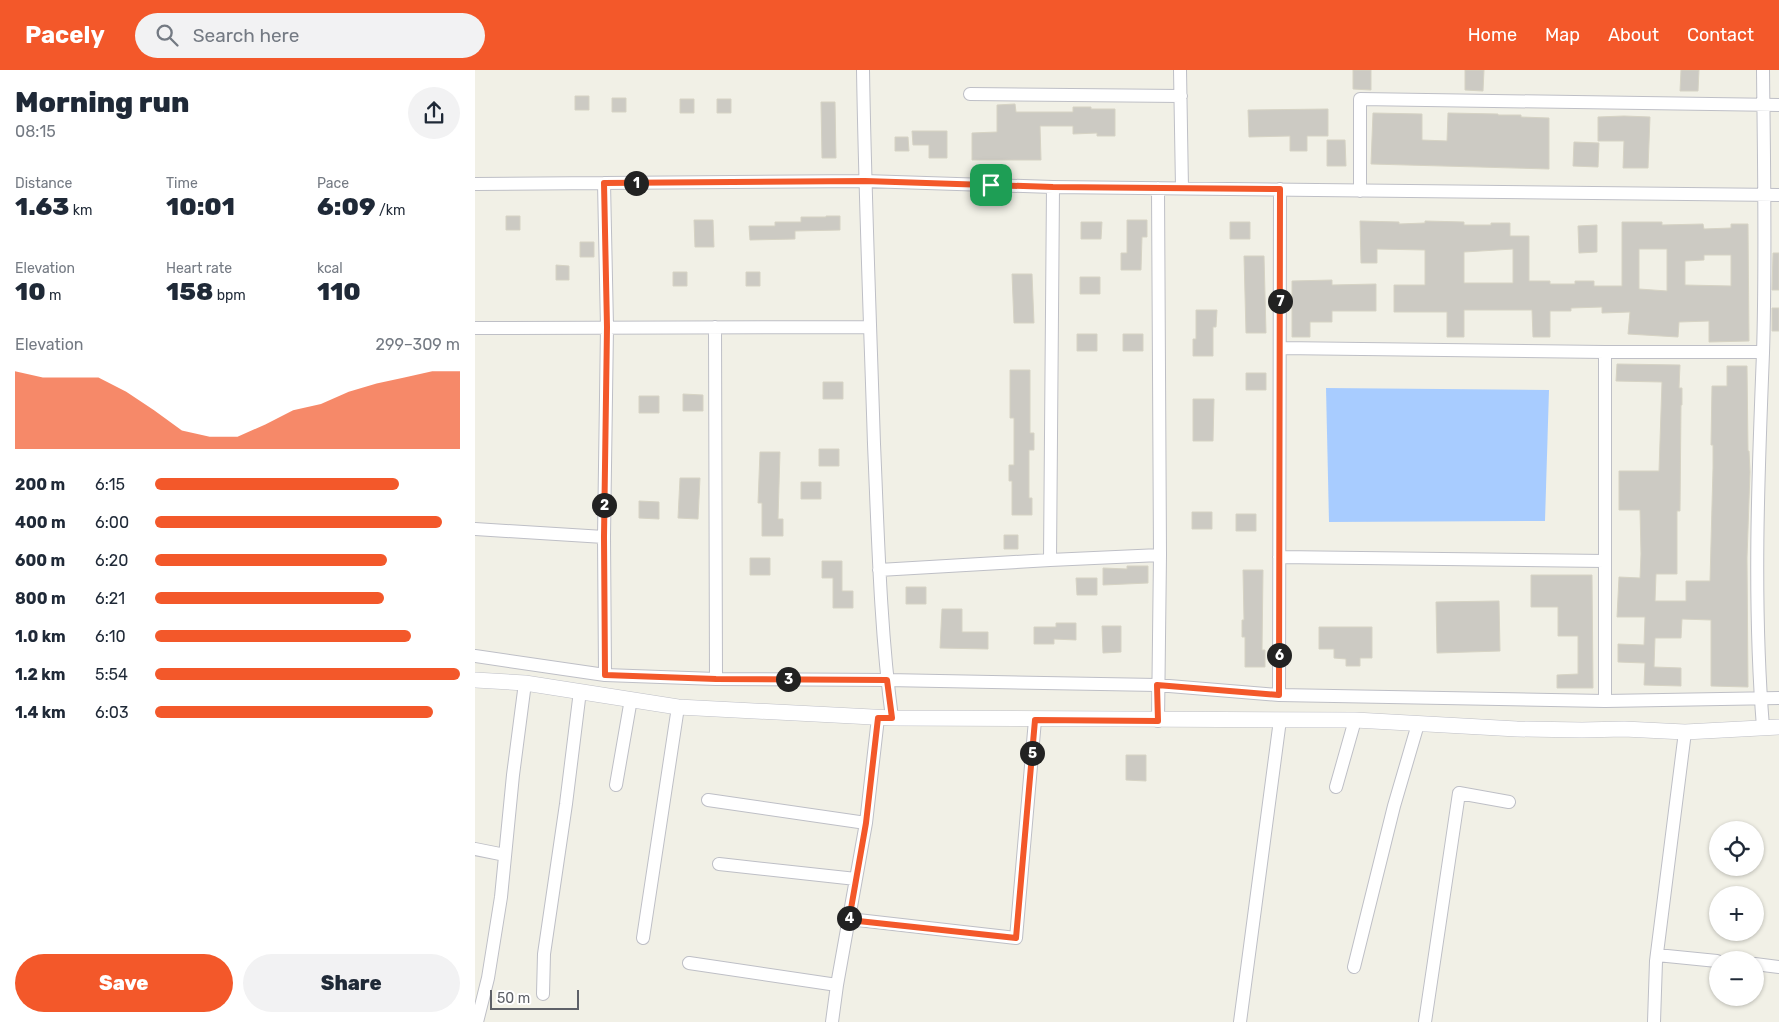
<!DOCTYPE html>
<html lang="en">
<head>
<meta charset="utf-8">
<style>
	:root { --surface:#fff; --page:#f2f2f3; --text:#1f2937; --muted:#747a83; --accent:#f3582a }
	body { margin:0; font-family:Rubik,sans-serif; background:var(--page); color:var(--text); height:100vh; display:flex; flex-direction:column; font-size:19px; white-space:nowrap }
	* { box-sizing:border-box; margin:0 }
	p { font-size:16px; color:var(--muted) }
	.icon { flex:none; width:28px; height:28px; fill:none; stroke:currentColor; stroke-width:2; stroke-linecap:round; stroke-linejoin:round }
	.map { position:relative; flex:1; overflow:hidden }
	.details { display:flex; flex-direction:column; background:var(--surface); width:475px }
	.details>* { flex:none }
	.fabs { position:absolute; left:1234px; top:751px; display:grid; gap:10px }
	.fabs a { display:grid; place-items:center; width:55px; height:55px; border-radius:50%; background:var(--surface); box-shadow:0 1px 4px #0004; font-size:25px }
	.scale { position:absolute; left:15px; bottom:12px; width:89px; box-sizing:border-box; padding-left:5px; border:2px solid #5e6168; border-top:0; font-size:14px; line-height:18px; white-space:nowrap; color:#5e6168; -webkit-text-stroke:4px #fff; paint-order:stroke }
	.pin { position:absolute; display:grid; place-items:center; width:42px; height:42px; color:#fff; margin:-21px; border-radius:10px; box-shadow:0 2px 8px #0006 }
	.km { position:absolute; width:25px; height:25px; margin:-12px; border-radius:50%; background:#222; color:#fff; font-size:14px; line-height:25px; text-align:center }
	.round { display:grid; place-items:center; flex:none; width:52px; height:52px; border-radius:26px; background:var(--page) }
	.head { display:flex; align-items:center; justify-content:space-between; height:85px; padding:0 15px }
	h1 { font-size:28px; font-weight:800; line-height:38px }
	.stats { display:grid; grid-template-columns:repeat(3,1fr); gap:8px; height:85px; padding:5px 15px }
	.stats div { display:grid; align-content:center }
	.stats b { font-size:25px; font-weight:800 }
	.stats small { font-size:14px; font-weight:400 }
	.stats p { font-size:14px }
	.chart { height:140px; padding:10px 15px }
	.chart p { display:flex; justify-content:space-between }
	.chart svg { width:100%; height:90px; margin-top:5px; fill:var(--accent); opacity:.7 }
	.cta { display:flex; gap:10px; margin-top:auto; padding:10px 15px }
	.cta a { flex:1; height:58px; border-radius:30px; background:var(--accent); color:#fff; font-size:20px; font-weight:800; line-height:58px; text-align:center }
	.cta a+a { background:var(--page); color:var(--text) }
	ul { padding:0 15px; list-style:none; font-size:16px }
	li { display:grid; grid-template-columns:80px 60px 1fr; align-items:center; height:38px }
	li i { height:12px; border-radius:6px; background:var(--accent) }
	header { display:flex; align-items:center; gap:30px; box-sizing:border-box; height:70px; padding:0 25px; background:var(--accent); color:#fff }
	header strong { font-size:24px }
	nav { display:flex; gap:28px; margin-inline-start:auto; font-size:18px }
	.search { width:350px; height:45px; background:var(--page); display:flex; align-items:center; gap:12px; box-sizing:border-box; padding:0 18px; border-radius:28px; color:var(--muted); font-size:19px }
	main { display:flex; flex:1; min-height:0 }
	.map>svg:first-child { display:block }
	.water { fill:#a8ccff }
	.building { fill:#cccac3; stroke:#d6d3c4; fill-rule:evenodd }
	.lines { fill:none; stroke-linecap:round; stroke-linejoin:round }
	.minor-casing { stroke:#bebfc6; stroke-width:14 }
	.tertiary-casing { stroke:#bebfc6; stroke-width:16 }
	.minor { stroke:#fff; stroke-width:12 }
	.tertiary { stroke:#fff; stroke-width:15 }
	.route-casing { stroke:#fff; stroke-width:10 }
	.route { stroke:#f3582a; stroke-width:6 }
</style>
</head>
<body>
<header>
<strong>Pacely</strong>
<div class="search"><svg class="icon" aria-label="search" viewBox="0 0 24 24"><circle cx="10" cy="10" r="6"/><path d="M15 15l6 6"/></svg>Search here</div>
<nav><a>Home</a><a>Map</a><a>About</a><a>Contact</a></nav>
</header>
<main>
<section class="details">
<div class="head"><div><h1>Morning run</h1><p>08:15</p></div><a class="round"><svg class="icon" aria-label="share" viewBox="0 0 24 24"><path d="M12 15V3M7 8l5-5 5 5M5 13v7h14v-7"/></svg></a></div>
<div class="stats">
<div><p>Distance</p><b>1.63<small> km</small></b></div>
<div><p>Time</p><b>10:01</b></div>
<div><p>Pace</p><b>6:09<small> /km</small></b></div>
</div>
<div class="stats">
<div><p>Elevation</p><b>10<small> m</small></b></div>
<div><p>Heart rate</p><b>158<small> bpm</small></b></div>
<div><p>kcal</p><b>110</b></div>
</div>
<div class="chart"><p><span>Elevation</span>299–309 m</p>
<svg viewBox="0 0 160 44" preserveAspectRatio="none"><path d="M0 44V6L10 9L20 9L30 9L40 16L50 25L60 35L70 38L80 38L90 32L100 25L110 22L120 16L130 12L140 9L150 6L160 6V44z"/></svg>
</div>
<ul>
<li><b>200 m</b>6:15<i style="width:80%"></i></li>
<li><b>400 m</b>6:00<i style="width:94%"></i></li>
<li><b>600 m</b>6:20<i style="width:76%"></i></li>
<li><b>800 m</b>6:21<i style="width:75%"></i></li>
<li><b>1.0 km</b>6:10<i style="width:84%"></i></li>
<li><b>1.2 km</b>5:54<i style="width:100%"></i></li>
<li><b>1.4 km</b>6:03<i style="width:91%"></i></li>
</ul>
<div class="cta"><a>Save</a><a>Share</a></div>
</section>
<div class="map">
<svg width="1304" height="952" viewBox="0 0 1304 952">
	<rect width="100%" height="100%" fill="#f1f0e6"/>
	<path class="water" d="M 851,318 L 1074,320 L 1070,451 L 854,452 Z"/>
	<path class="building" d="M 878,0 L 896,0 L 896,20 L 878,19 Z
		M 990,0 L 1009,0 L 1008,21 L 990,20 Z
		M 1206,0 L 1224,0 L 1223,21 L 1205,21 Z
		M 100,26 L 114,26 L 114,40 L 100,40 Z
		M 137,28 L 151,28 L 151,42 L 137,42 Z
		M 205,29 L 219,29 L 219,43 L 205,43 Z
		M 242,29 L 256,29 L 256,43 L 242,43 Z
		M 346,32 L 360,32 L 361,88 L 347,88 Z
		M 540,34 L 541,42 L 598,42 L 598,37 L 616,37 L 616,39 L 640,39 L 640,66 L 622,66 L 622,63 L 598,64 L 598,56 L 565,56 L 566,90 L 497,90 L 497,63 L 522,62 L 522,35 Z
		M 853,39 L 853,66 L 832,66 L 832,81 L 815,81 L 815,66 L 774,67 L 773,40 Z
		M 898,43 L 947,44 L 947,70 L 972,71 L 973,43 L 1023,44 L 1023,45 L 1046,45 L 1046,47 L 1074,48 L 1074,99 L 896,94 Z
		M 1149,46 L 1175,47 L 1173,98 L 1148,98 L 1149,71 L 1123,71 L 1123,47 Z
		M 437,61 L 472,61 L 472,88 L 454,88 L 454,75 L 438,75 Z
		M 420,67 L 433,67 L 434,81 L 420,81 Z
		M 852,70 L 870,70 L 871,96 L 852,96 Z
		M 1099,72 L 1124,73 L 1123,97 L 1098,96 Z
		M 31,146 L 45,146 L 45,160 L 31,160 Z
		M 351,146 L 365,146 L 365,160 L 320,161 L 320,169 L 275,170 L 274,156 L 300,156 L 300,152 L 326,152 L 326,147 L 351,147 Z
		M 219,150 L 238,150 L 239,177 L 220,177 Z
		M 652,150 L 672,150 L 672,167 L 667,167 L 666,200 L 646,200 L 646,183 L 652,183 Z
		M 885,151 L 924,152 L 924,154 L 950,153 L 950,151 L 989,152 L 989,155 L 1016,155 L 1016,153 L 1035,153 L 1035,166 L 1054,166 L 1054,211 L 1075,211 L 1075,214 L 1100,214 L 1100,211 L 1119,211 L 1119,216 L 1147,216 L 1147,152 L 1187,152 L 1187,155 L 1228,154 L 1229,159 L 1256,158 L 1256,154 L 1273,154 L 1274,271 L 1234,272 L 1234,251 L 1204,252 L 1203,267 L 1153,264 L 1155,242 L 1127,243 L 1127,237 L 1096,238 L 1096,241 L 1075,241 L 1075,267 L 1058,267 L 1057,240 L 989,240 L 989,267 L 972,267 L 972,242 L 919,242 L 919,215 L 950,215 L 950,180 L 902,179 L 902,193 L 886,193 ZM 1038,179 L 1038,213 L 989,213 L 989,182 ZM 1164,179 L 1192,179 L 1192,221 L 1164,219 ZM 1229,185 L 1256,185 L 1256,216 L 1210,215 L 1210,191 L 1229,190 Z
		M 606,152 L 627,152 L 626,169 L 606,169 Z
		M 755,152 L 775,152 L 775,169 L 755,169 Z
		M 1122,155 L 1122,182 L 1104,183 L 1103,156 Z
		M 105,172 L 119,172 L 119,187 L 105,187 Z
		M 1298,183 L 1304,183 L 1304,220 L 1297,220 Z
		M 769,186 L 789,186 L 791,263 L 771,263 Z
		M 81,195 L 94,196 L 94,210 L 81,210 Z
		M 198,202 L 212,202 L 212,216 L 198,216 Z
		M 271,202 L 285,202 L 285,216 L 271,216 Z
		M 537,204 L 557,204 L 559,253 L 539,253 Z
		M 605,207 L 625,207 L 625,224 L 605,224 Z
		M 857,210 L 857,215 L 901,214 L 901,241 L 857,241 L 857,252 L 835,252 L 835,267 L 817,267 L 817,211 Z
		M 1297,238 L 1304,238 L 1304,261 L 1297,261 Z
		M 721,240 L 742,240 L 741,257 L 738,257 L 738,286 L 718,286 L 718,269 L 721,269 Z
		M 602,264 L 622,264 L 622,281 L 602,281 Z
		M 648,264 L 668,264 L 668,281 L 648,281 Z
		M 1142,294 L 1205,295 L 1204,318 L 1207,318 L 1207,335 L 1206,335 L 1205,441 L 1202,441 L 1202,504 L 1181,504 L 1180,531 L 1211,531 L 1211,511 L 1235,511 L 1238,398 L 1238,375 L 1236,375 L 1237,316 L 1252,316 L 1252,296 L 1272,296 L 1273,381 L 1274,381 L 1275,402 L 1272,488 L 1273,617 L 1236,616 L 1236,550 L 1207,549 L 1206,568 L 1180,568 L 1179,597 L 1206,598 L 1206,616 L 1169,615 L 1170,593 L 1143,592 L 1143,574 L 1169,575 L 1170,547 L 1142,547 L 1144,507 L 1165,508 L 1166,484 L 1165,440 L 1144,440 L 1144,401 L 1184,401 L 1187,312 L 1141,311 Z
		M 535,300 L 555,300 L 555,363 L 559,363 L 559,380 L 554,380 L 554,428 L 557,428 L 557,445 L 537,445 L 537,411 L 534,411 L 534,395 L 539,395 L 539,348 L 535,348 Z
		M 771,303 L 791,303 L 791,320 L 771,320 Z
		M 348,312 L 368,312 L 368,329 L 348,329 Z
		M 208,324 L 228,325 L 228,341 L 208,341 Z
		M 164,326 L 184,326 L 184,343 L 164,343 Z
		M 718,329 L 739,329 L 738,371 L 718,371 Z
		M 344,379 L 364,379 L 364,396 L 344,396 Z
		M 285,382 L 305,382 L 303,449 L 308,449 L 308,466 L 287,466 L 287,433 L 283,433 Z
		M 205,408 L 225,408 L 223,449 L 203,448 Z
		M 326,412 L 346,412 L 346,429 L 326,429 Z
		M 164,431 L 184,432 L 184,449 L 164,448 Z
		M 717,442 L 737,442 L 737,459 L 717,459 Z
		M 761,444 L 781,444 L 781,461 L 761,461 Z
		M 529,465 L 543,465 L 543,479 L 529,479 Z
		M 275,488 L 295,488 L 295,505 L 275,505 Z
		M 347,491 L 367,491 L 367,521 L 378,521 L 378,538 L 358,538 L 358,508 L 347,508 Z
		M 652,496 L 673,496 L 673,513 L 628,515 L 628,498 L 652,499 Z
		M 768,500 L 788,500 L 787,580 L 790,580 L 790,597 L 770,597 L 770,567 L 767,567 L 767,550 L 769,550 Z
		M 1056,505 L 1117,505 L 1118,618 L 1082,618 L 1082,605 L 1103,604 L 1103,566 L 1083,566 L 1083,537 L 1056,537 Z
		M 601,508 L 622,508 L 622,525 L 602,525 Z
		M 431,517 L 451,517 L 451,534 L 431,534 Z
		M 1024,531 L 1025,581 L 962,583 L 961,532 Z
		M 467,539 L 487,539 L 487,562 L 513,562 L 513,579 L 465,578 Z
		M 581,553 L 601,553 L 601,570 L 579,569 L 579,574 L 559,574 L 559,557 L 581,557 Z
		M 627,556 L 646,556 L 646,582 L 628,583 Z
		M 844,557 L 897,557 L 897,588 L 885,588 L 885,596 L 871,596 L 871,589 L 859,588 L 859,579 L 844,579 Z
		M 651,685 L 671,685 L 671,711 L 651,710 Z"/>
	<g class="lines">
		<defs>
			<path id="minor" d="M 388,0 C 390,125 395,249 399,374 C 403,465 405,557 417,648
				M 705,0 L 707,118
				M 1288,0 C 1289,94 1291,189 1288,283 C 1283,407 1278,534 1288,657
				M 495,24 L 706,26
				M 129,113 L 132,257 L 129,467 L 130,605
				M 0,114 L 390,111 L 578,117 L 1304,125
				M 683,118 L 685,485 L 683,651
				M 885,121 L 885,29 L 1304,35
				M 240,257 L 241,609
				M 0,258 L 395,257
				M 805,278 L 1130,282 L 1288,282
				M 1130,282 L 1130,631
				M 0,459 L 129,467
				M 804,487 L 1130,491
				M 575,490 L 685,485
				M 404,500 L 575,490 L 578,117
				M 0,586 L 130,605 L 241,609 L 412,610 L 682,615 L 804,625 L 1130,631 L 1304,628
				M 804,625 L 805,119
				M 141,715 L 156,629
				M 861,717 L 880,650
				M 233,730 L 391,753
				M 0,779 L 30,785
				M 244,794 L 381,809
				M 374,849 L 541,868 L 560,650
				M 168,868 L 203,637
				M 1182,885 L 1242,891
				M 214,893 L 362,915
				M 1280,894 L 1304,897
				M 879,897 L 919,736 L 943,654
				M 68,924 L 69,884 L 91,734 L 105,621
				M 2,952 L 13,908 L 26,827 L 38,705 L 50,613
				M 357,952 L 362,915 L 391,753 L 403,648
				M 765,952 L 805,650
				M 950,952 L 984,723 L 1034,732
				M 1179,952 L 1181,891 L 1210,662"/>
			<path id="tertiary" d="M 0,610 L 50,613 L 203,637 L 417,648 L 880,650 L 1042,659 L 1107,660 L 1149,659 L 1210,662 L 1304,657"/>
		</defs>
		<use href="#minor" class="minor-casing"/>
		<use href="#tertiary" class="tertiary-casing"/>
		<use href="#minor" class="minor"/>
		<use href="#tertiary" class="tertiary"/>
	</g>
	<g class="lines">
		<defs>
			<path id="route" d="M 390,111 L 578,117 L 805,119 L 804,625 L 682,615 L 683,651 L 560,650 L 541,868 L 374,850 L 391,753 L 403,648 L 417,648 L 412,610 L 241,609 L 130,605 L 129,467 L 132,257 L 129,113 Z"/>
		</defs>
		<use href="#route" class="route-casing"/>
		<use href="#route" class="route"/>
	</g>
</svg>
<div class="fabs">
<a><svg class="icon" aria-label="locate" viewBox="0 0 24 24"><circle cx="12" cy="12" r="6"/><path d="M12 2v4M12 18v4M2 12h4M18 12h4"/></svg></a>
<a>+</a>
<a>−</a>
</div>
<div class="scale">50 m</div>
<div class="pin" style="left:516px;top:115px;background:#1e9e55"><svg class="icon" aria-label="arrive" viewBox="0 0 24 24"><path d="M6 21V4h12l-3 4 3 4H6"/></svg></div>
<b class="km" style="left:161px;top:113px">1</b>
<b class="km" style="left:129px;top:435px">2</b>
<b class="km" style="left:313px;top:609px">3</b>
<b class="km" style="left:374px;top:848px">4</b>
<b class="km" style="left:557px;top:683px">5</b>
<b class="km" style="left:804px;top:585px">6</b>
<b class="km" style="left:805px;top:231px">7</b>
</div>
</main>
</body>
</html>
